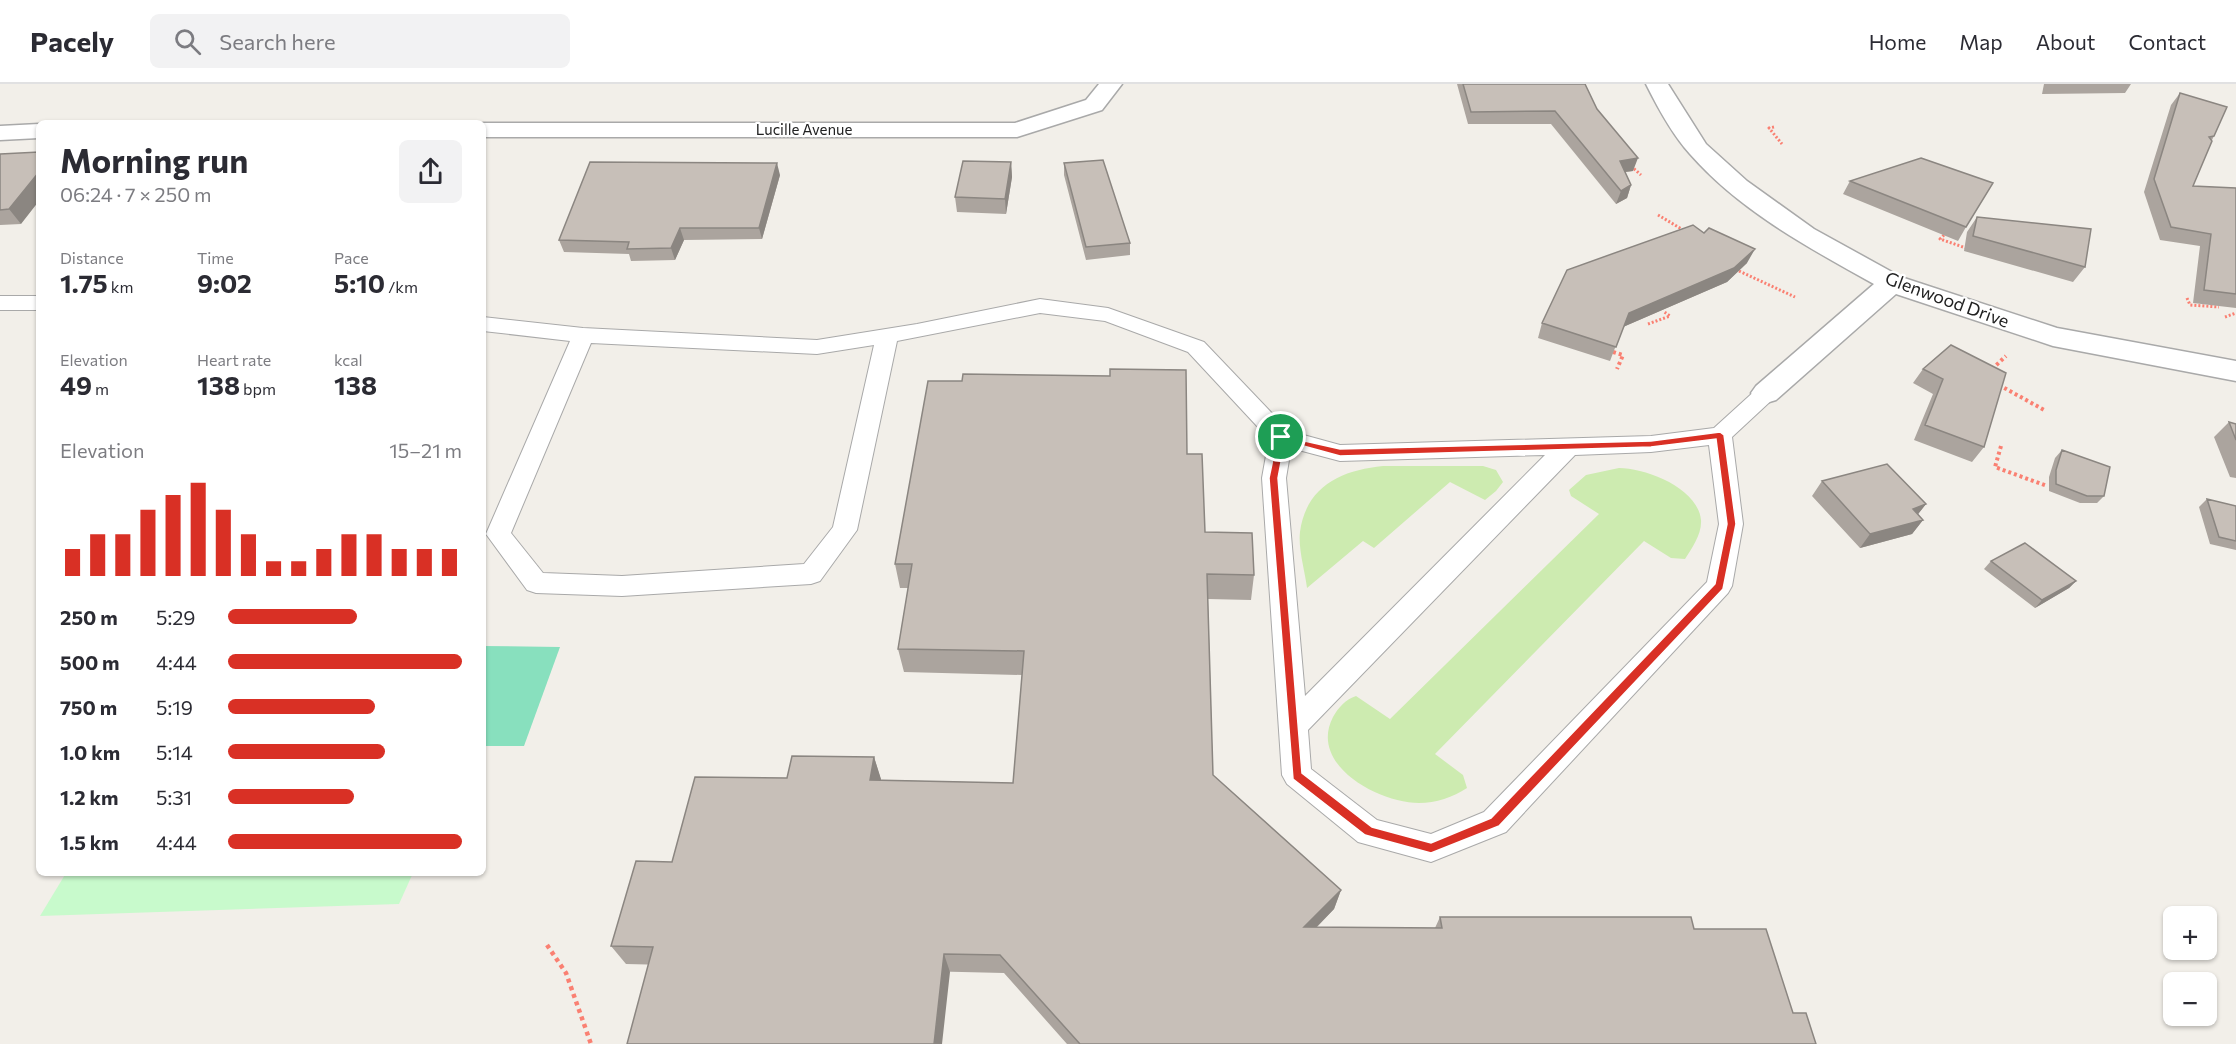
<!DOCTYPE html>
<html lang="en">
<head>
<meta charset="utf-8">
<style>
	:root { --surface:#fff; --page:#f2f2f3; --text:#2b2b33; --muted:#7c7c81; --line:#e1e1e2; --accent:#d93025 }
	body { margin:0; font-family:Commissioner,sans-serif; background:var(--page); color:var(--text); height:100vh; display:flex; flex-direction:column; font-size:22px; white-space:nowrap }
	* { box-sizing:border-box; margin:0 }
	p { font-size:20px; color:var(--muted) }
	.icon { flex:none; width:33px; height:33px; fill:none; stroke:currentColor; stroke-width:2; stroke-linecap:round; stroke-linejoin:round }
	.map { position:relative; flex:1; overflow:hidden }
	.sheet { position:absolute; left:36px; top:36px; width:450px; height:756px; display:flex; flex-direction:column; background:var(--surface); border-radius:9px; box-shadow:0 2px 4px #0004 }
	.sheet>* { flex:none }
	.controls { position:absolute; left:2163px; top:822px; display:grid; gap:12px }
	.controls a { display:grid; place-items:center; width:54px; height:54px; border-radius:9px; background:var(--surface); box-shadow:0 2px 4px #0004; font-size:30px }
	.pin { position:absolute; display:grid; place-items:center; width:51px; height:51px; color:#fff; margin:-26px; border:3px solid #fff; border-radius:50%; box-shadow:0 2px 6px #0007 }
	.round { display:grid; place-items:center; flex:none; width:63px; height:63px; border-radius:9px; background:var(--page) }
	.head { display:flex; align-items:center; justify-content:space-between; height:102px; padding:0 24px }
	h1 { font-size:33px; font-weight:700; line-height:45px }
	.stats { display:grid; grid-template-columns:repeat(3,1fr); gap:9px; height:102px; padding:6px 24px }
	.stats div { display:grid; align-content:center }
	.stats b { font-size:26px; font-weight:700 }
	.stats small { font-size:16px; font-weight:400 }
	.stats p { font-size:16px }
	.chart { height:168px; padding:12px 24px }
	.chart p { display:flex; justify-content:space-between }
	.chart svg { width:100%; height:108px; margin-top:6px; stroke:var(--accent); stroke-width:6 }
	ul { padding:0 24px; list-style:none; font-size:20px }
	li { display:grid; grid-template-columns:96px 72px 1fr; align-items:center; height:45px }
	li i { height:15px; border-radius:8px; background:var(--accent) }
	header { display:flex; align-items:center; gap:36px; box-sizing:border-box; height:84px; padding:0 30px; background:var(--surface); border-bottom:2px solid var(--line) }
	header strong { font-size:28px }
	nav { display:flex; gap:33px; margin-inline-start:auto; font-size:21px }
	.search { width:420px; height:54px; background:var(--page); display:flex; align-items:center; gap:15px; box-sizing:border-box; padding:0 21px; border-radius:9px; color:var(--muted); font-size:22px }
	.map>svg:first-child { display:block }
	.grass { fill:#cdebb0 }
	.park { fill:#c8facc }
	.pitch { fill:#88e0be }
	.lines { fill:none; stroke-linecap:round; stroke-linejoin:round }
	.service-casing { stroke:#a9a9a9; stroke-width:2 }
	.minor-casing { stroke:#a9a9a9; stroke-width:3 }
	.path-far2 { stroke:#fa8072; stroke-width:3; stroke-dasharray:2 2; stroke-linecap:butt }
	.path-far1 { stroke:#fa8072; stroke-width:4; stroke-dasharray:3 3; stroke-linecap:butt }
	.path { stroke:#fa8072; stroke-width:4.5; stroke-dasharray:4 4; stroke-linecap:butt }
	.service { fill:#fff; fill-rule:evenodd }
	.minor { fill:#fff; fill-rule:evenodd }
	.wall { fill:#aba49e }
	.shaded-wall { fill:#8b8681 }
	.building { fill:#c7bfb8; stroke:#8b8681; stroke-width:1.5 }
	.route { fill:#d93025; stroke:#fff; stroke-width:1.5; fill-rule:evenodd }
	.labels { text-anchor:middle; stroke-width:4.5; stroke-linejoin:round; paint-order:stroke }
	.far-street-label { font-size:15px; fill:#222; stroke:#fff }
	.street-label { font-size:18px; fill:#222; stroke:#fff }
</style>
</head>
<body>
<header>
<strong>Pacely</strong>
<div class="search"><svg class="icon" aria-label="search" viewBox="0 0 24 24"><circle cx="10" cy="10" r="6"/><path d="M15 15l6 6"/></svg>Search here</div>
<nav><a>Home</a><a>Map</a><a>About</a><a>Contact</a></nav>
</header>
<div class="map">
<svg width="2236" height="960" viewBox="0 0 2236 960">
	<rect width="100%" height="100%" fill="#f2efe9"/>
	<path class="grass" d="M 1383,382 L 1483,382 L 1496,386 L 1503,398 L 1496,407 L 1485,416 L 1450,398 L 1374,464 L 1363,457 L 1307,504 C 1305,487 1298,465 1300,448 C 1306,402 1342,386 1383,382 Z
		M 1619,384 C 1646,384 1698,404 1701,436 C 1702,450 1692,464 1685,475 L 1671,474 L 1644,457 L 1435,670 L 1463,691 L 1467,704 C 1453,713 1436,719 1419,719 C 1379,719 1308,681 1333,633 C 1338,624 1346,615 1356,612 L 1390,635 L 1599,430 L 1571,412 L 1569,406 L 1586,391 Z"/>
	<path class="park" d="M 66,789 L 413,789 L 399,820 L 40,832 Z"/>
	<path class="pitch" d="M 483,562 L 560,563 L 524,662 L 483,662 Z"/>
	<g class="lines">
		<defs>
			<path id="service" d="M 0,212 L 39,212 L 39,226 L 0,226 Z
				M 1040,215 L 1108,224 L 1204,258 L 1289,347 L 1340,361 L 1651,352 L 1714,344 L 1758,304 L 1766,301 L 1774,304 L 1777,309 L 1774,314 L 1732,353 L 1743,440 L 1732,502 L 1728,509 L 1506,748 L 1431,778 L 1358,758 L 1287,700 L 1282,691 L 1262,394 L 1269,355 L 1188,268 L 1105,237 L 1040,229 L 897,257 L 857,446 L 820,497 L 811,500 L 622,512 L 536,509 L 527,506 L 486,450 L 570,257 L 483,247 L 483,233 L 583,244 L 817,256 L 917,240 ZM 591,259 L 817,270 L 874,261 L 833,443 L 804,480 L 622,492 L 543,489 L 511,449 ZM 1709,361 L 1719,440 L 1707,498 L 1484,728 L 1431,750 L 1377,736 L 1311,685 L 1308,646 L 1575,371 L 1651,368 ZM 1291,364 L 1340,377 L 1545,371 L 1305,612 L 1286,394 Z"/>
			<path id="minor" d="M 1099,0 L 1122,0 L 1102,26 L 1017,53 L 483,53 L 483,39 L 1015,39 L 1086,16 Z
				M 1646,0 L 1668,0 L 1706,60 L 1747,97 L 1814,145 L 1901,193 L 2057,244 L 2236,277 L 2236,297 L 2053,262 L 1896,210 L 1776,316 L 1766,319 L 1756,316 L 1751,309 L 1756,302 L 1874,200 C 1809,164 1740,127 1690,70 C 1672,50 1658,24 1646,0 Z
				M 39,40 L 39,54 L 0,56 L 0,42 Z"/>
		</defs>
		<use href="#service" class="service-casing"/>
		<use href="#minor" class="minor-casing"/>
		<path class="path-far2" d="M 1774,43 L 1769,44 L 1782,60
			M 1631,82 L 1641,91
			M 1658,131 L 1685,147
			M 1944,151 L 1940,155 L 1966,164
			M 1739,187 L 1795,213
			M 2187,214 L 2190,221 L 2219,223
			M 2225,233 L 2236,229
			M 1648,240 L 1670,232 L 1663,227"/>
		<path class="path-far1" d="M 1613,268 L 1623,271 L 1617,285
			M 1992,285 L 2006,272
			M 1999,301 L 2046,327
			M 2001,362 L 1995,383 L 2047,402"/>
		<path class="path" d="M 547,861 L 566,889 L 591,960"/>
		<use href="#service" class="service"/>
		<use href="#minor" class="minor"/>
	</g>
	<path class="wall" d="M 1457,0 L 1585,0 L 1597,25 L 1633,87 L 1625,88 L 1631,101 L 1627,114 L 1616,120 L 1551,40 L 1468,40 Z
		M 2044,0 L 2131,0 L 2125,9 L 2042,10 Z
		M 2180,9 L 2214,52 L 2212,56 L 2193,102 L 2236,104 L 2236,224 L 2193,219 L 2200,162 L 2160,156 L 2144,108 L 2171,21 Z
		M 0,70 L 21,140 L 0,141 Z
		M 1011,78 L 1012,93 L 1006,130 L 957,128 L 955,113 Z
		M 1064,79 L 1130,159 L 1130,171 L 1086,176 L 1064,91 Z
		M 780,91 L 762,155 L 684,156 L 675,176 L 631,177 L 629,170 L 564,168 L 559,156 Z
		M 1850,97 L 1966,143 L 1958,157 L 1843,110 Z
		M 1977,133 L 2085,183 L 2073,198 L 1964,167 L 1967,148 Z
		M 1704,149 L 1747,179 L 1727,198 L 1623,243 L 1610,277 L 1538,254 L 1542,239 Z
		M 1951,261 L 1984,363 L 1972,378 L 1914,356 L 1933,310 L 1913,299 L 1923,285 Z
		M 2229,338 L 2236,340 L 2236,394 L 2230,393 L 2214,353 Z
		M 2062,366 L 2104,412 L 2097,419 L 2080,419 L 2049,407 L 2049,393 L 2055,374 Z
		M 1187,370 L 1205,448 L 1254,491 L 1251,516 L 1208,515 L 1213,691 L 1341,806 L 1334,825 L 1317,843 L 1435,844 L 1440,833 L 1694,845 L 1793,929 L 1816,960 L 1067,960 L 1004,889 L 626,880 L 611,862 L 672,778 L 787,694 L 874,673 L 881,696 L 1013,699 L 1022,591 L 904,588 L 898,565 L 908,504 L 900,504 L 895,480 Z
		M 1822,397 L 1926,420 L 1918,430 L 1923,436 L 1912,450 L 1860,464 L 1812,412 Z
		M 2207,415 L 2236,422 L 2236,466 L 2210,460 L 2199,423 Z
		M 1991,477 L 2076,497 L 2069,504 L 2035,524 L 1984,485 Z"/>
	<path class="shaded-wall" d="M 1638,74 L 1633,87 L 1616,89 L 1620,77 Z
		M 1011,78 L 1012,93 L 1006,130 L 1005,115 Z
		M 777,79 L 780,91 L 762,155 L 759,144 Z
		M 39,88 L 39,117 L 21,140 L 9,125 Z
		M 1631,101 L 1627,114 L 1616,120 L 1621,107 Z
		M 680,144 L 684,156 L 675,176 L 671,164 Z
		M 1755,165 L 1747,179 L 1727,198 L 1623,243 L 1629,229 Z
		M 1926,420 L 1915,434 L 1913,425 Z
		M 1923,436 L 1912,450 L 1860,464 L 1870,450 Z
		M 2076,497 L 2069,504 L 2035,524 L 2042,516 Z
		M 874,673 L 881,695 L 877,718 L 870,696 Z
		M 1341,806 L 1334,825 L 1298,862 L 1304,843 Z
		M 944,870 L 950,888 L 942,960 L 934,960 Z"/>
	<path class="building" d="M 1463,0 L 1585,0 L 1597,25 L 1638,74 L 1620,77 L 1631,101 L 1621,107 L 1555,27 L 1471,28 Z
		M 2180,9 L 2227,23 L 2214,52 L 2209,53 L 2212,57 L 2193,102 L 2236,104 L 2236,210 L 2204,206 L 2211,150 L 2171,143 L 2154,95 Z
		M 39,68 L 39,88 L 9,125 L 0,126 L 0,70 Z
		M 1921,74 L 1993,99 L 1966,143 L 1850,97 Z
		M 1103,76 L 1130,159 L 1086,163 L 1064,79 Z
		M 963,77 L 1011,78 L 1005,115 L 955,113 Z
		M 590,78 L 777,79 L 759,144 L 680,144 L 671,164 L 627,165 L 629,158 L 559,156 Z
		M 1977,133 L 2091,145 L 2085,183 L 1973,152 Z
		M 1693,141 L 1704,149 L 1709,144 L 1755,165 L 1734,184 L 1629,229 L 1616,263 L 1542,239 L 1567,186 Z
		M 1951,261 L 2006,289 L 1984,363 L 1925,341 L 1943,295 L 1923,285 Z
		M 1110,285 L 1186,286 L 1187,370 L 1202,370 L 1205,448 L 1252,449 L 1254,491 L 1207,490 L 1213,691 L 1341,806 L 1304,843 L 1442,844 L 1440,833 L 1691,833 L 1694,845 L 1766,845 L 1793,929 L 1806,929 L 1816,960 L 1080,960 L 1000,871 L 944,870 L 934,960 L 627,960 L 653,863 L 611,862 L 636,777 L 672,778 L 695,693 L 787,694 L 792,672 L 874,673 L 870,696 L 1013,699 L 1024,567 L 898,565 L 912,480 L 895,480 L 928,297 L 962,297 L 963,290 L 1110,292 Z
		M 2229,338 L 2236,340 L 2236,356 Z
		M 2062,366 L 2110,383 L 2104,412 L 2087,412 L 2056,400 L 2056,386 Z
		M 1887,380 L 1926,420 L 1913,425 L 1923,436 L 1870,450 L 1822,397 Z
		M 2207,415 L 2236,422 L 2236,457 L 2219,453 Z
		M 2025,459 L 2076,497 L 2042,516 L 1991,477 Z"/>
	<path class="route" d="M 1720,348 L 1724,351 L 1736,440 L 1723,505 L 1499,742 L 1431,769 L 1365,751 L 1293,695 L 1269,394 L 1278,351 L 1340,365 L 1651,357 ZM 1716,355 L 1727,440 L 1715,500 L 1491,734 L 1431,759 L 1372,743 L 1302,689 L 1278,394 L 1285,357 L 1340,372 L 1651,363 Z"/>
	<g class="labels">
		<g class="far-street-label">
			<text x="804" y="51">Lucille Avenue</text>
		</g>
		<g class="street-label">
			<text transform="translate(1947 216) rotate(20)" y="6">Glenwood Drive</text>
		</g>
	</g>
</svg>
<div class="controls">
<a>+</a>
<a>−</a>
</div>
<div class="pin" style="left:1281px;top:353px;background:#1e9e55"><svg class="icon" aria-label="arrive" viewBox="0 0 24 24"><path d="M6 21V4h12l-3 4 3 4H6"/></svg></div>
<section class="sheet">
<div class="head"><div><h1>Morning run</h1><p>06:24 · 7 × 250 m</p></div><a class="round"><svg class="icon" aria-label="share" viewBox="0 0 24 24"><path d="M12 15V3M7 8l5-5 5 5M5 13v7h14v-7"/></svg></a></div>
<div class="stats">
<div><p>Distance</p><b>1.75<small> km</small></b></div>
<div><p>Time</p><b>9:02</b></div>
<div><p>Pace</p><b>5:10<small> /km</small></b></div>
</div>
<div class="stats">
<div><p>Elevation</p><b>49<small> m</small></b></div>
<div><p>Heart rate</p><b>138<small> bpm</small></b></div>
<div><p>kcal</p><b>138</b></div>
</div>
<div class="chart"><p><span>Elevation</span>15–21 m</p>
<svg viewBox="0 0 160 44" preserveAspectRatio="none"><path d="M5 44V33M15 44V27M25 44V27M35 44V17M45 44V11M55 44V6M65 44V17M75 44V27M85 44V38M95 44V38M105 44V33M115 44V27M125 44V27M135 44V33M145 44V33M155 44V33"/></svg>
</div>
<ul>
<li><b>250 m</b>5:29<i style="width:55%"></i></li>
<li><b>500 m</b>4:44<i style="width:100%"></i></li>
<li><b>750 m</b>5:19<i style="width:63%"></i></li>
<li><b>1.0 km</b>5:14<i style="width:67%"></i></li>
<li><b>1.2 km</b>5:31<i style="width:54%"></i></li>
<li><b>1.5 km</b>4:44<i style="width:100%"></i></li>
</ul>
</section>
</div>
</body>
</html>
